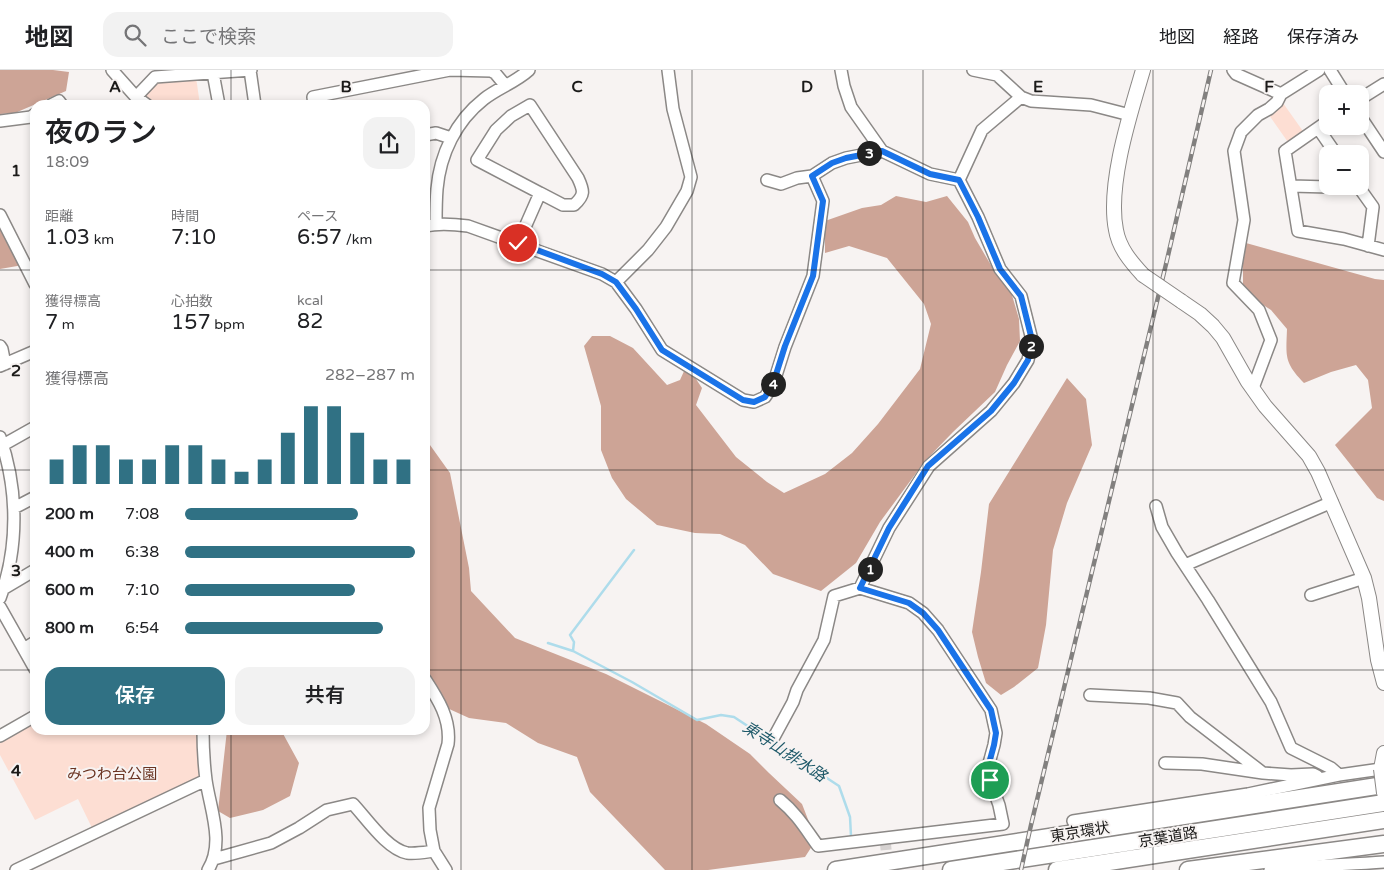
<!DOCTYPE html>
<html lang="ja">
<head>
<meta charset="utf-8">
<style>
	:root { --surface:#fff; --page:#f2f2f2; --text:#202124; --muted:#757577; --line:#e0e0e0; --accent:#307184 }
	body { margin:0; font-family:"Varela Round","Noto Sans JP",sans-serif; background:var(--page); color:var(--text); height:100vh; display:flex; flex-direction:column; font-size:19px; white-space:nowrap }
	* { box-sizing:border-box; margin:0 }
	p { font-size:16px; color:var(--muted) }
	.icon { flex:none; width:28px; height:28px; fill:none; stroke:currentColor; stroke-width:2; stroke-linecap:round; stroke-linejoin:round }
	.map { position:relative; flex:1; overflow:hidden }
	.sheet { position:absolute; left:30px; top:30px; width:400px; height:635px; display:flex; flex-direction:column; background:var(--surface); border-radius:15px; box-shadow:0 2px 8px #0003 }
	.sheet>* { flex:none }
	.buttons { position:absolute; left:1319px; top:15px; display:grid; gap:10px }
	.buttons a { display:grid; place-items:center; width:50px; height:50px; border-radius:10px; background:var(--surface); box-shadow:0 2px 8px #0003; font-size:25px }
	.pin { position:absolute; display:grid; place-items:center; width:42px; height:42px; color:#fff; margin:-21px; border:2px solid #fff; border-radius:50%; box-shadow:0 1px 5px #0007 }
	.km { position:absolute; width:25px; height:25px; margin:-12px; border-radius:50%; background:#222; color:#fff; font-size:14px; line-height:25px; text-align:center }
	.round { display:grid; place-items:center; flex:none; width:52px; height:52px; border-radius:15px; background:var(--page) }
	.overview { display:flex; align-items:center; justify-content:space-between; height:85px; padding:0 15px }
	h1 { font-size:28px; font-weight:600; line-height:38px }
	.stats { display:grid; grid-template-columns:repeat(3,1fr); gap:8px; height:85px; padding:5px 15px }
	.stats div { display:grid; align-content:center }
	.stats b { font-size:21px; font-weight:600 }
	.stats small { font-size:14px; font-weight:400 }
	.stats p { font-size:14px }
	.chart { height:140px; padding:10px 15px }
	.chart p { display:flex; justify-content:space-between }
	.chart svg { width:100%; height:90px; margin-top:5px; stroke:var(--accent); stroke-width:6 }
	.primary-button { display:flex; gap:10px; margin-top:auto; padding:10px 15px }
	.primary-button a { flex:1; height:58px; border-radius:15px; background:var(--accent); color:#fff; font-size:20px; font-weight:600; line-height:58px; text-align:center }
	.primary-button a+a { background:var(--page); color:var(--text) }
	ul { padding:0 15px; list-style:none; font-size:16px }
	li { display:grid; grid-template-columns:80px 60px 1fr; align-items:center; height:38px }
	li i { height:12px; border-radius:6px; background:var(--accent) }
	header { display:flex; align-items:center; gap:30px; box-sizing:border-box; height:70px; padding:0 25px; background:var(--surface); border-bottom:1px solid var(--line) }
	header strong { font-size:24px }
	nav { display:flex; gap:28px; margin-inline-start:auto; font-size:18px }
	.search { width:350px; height:45px; background:var(--page); display:flex; align-items:center; gap:12px; box-sizing:border-box; padding:0 18px; border-radius:15px; color:var(--muted); font-size:19px }
	.map>svg:first-child { display:block }
	.green { fill:#fdded3 }
	.forest { fill:#cda496 }
	.lines { fill:none; stroke-linecap:round; stroke-linejoin:round }
	.stream { stroke:#aedceb; stroke-width:2.5 }
	.minor-tunnel { stroke:#d6d2d1; stroke-width:11; stroke-dasharray:11 5.5; stroke-linecap:butt }
	.minor-casing { stroke:#8b8886; stroke-width:14 }
	.major-casing { stroke:#8b8886; stroke-width:16 }
	.highway-casing { stroke:#8b8886; stroke-width:19 }
	.minor { stroke:#fff; stroke-width:11 }
	.major { stroke:#fff; stroke-width:14 }
	.highway { stroke:#fff; stroke-width:16 }
	.rail-casing { stroke:#82807f; stroke-width:4.5 }
	.rail { stroke:#f7f3f2; stroke-width:2.5; stroke-dasharray:8; stroke-linecap:butt }
	.major-bridge-casing { stroke:#8b8886; stroke-width:16; stroke-linecap:butt }
	.major-bridge { stroke:#fff; stroke-width:14 }
	.route-casing { stroke:#fff; stroke-width:10 }
	.route { stroke:#1a73e8; stroke-width:6 }
	.grid { fill:none; stroke:#1b1a19; stroke-width:1; stroke-opacity:0.55 }
	.labels { text-anchor:middle; stroke-width:4; stroke-linejoin:round; paint-order:stroke }
	.park-label { font-size:15px; fill:#6a3422; stroke:#f7f3f2 }
	.street-label { font-size:15px; fill:#1b1a19; stroke:#f7f3f2 }
	.water-label { font-size:16px; font-style:italic; fill:#1f5a6a; stroke:#f7f3f2 }
	.grid-label { font-size:16px; text-anchor:middle; font-weight:bold; fill:#1b1a19; stroke:#f7f3f2; stroke-width:4; stroke-linejoin:round; paint-order:stroke }
</style>
</head>
<body>
<header>
<strong>地図</strong>
<div class="search"><svg class="icon" aria-label="search" viewBox="0 0 24 24"><circle cx="10" cy="10" r="6"/><path d="M15 15l6 6"/></svg>ここで検索</div>
<nav><a>地図</a><a>経路</a><a>保存済み</a></nav>
</header>
<div class="map">
<svg width="1384" height="800" viewBox="0 0 1384 800">
	<rect width="100%" height="100%" fill="#f7f3f2"/>
	<path class="green" d="M 196,7 L 200,35 L 151,35 L 143,25 L 158,11 Z
		M 1283,33 L 1305,64 L 1290,75 L 1269,45 Z
		M 35,653 L 35,660 L 201,660 L 201,709 L 93,760 L 78,729 L 35,750 L 0,685 L 0,673 Z"/>
	<path class="forest" d="M 0,0 L 53,0 L 69,2 L 66,21 L 15,43 L 0,44 Z
		M 896,126 L 926,132 L 947,126 L 968,152 L 975,168 L 995,202 L 1009,215 L 1019,249 L 1020,271 L 1007,295 L 995,322 L 953,362 L 925,391 L 880,452 L 856,493 L 821,521 L 773,504 L 745,475 L 720,464 L 695,463 L 657,455 L 626,429 L 612,408 L 601,380 L 601,336 L 584,276 L 592,266 L 610,266 L 633,278 L 667,315 L 680,310 L 685,299 L 696,309 L 702,318 L 696,335 L 736,387 L 767,412 L 784,423 L 825,404 L 852,383 L 878,354 L 920,299 L 931,254 L 924,234 L 887,188 L 849,176 L 825,183 L 825,151 L 862,138 L 881,135 Z
		M 0,155 L 23,195 L 0,199 Z
		M 1246,173 L 1375,209 L 1384,210 L 1384,431 L 1377,428 L 1335,375 L 1372,338 L 1368,310 L 1356,295 L 1331,302 L 1304,313 C 1284,292 1286,287 1287,259 L 1271,240 L 1243,222 L 1243,204 L 1242,189 Z
		M 1067,308 L 1086,329 L 1092,375 L 1067,433 L 1053,480 L 1046,555 L 1038,598 L 1014,617 L 1001,625 L 986,613 L 978,587 L 972,562 L 981,502 L 989,434 Z
		M 425,368 L 450,403 L 469,498 L 471,521 L 515,568 L 606,604 L 706,654 L 750,684 L 769,703 L 802,734 L 816,770 L 805,787 L 708,800 L 665,800 L 590,722 L 577,687 L 538,673 L 506,653 L 469,648 L 425,628 Z
		M 227,660 L 281,660 L 299,693 L 290,726 L 263,740 L 230,748 L 218,741 Z"/>
	<g class="lines">
		<path class="stream" d="M 548,573 L 573,581 L 632,612 L 697,650 L 721,645 L 734,647 L 839,716 L 850,747 L 851,766
			M 573,581 L 574,572 L 570,565 L 634,480"/>
		<path class="minor-tunnel" d="M 885,769 L 888,798"/>
		<defs>
			<path id="minor" d="M 112,0 L 136,27 L 155,7 L 251,0
				M 250,0 L 255,35
				M 841,0 L 844,16 L 851,37 L 882,81 L 930,104 L 959,110
				M 973,0 L 997,5 L 1021,27 L 1031,31 L 1091,35 L 1130,45
				M 1233,0 L 1236,4 L 1281,24 L 1319,0
				M 1330,0 L 1345,24
				M 213,3 L 219,35
				M 136,27 L 147,35
				M 1360,29 L 1384,14
				M 51,35 L 59,31 L 62,35
				M 314,35 L 313,27 L 450,0 L 491,1 L 495,3 L 505,15
				M 1360,46 L 1384,82
				M 0,51 L 31,47 L 35,44
				M 1328,51 L 1285,81 L 1298,161 L 1344,169 L 1384,180
				M 1318,58 L 1336,84
				M 425,65 L 436,63 L 451,68
				M 767,110 L 781,114 L 797,108 L 812,106
				M 959,110 L 982,60 L 1021,27
				M 1291,116 L 1329,117 L 1331,116
				M 1358,116 L 1373,137 L 1368,176
				M 0,145 L 35,214
				M 436,154 C 436,142 436,131 437,119 C 440,84 456,51 484,29 C 498,18 516,12 529,0
				M 425,156 C 439,153 453,154 468,156 L 602,204 L 616,212 L 648,180 L 666,157 L 687,121 L 691,107 L 673,39 L 668,0
				M 518,173 L 540,123 L 477,90 L 496,60 L 511,46 L 530,35 L 578,108 C 584,121 585,125 574,135 L 563,135 L 540,123
				M 616,212 L 636,239 L 662,280 L 743,330 L 754,332 L 765,327 L 773,315 L 785,277 L 813,206 L 823,131 L 812,106 L 832,93 L 846,88 L 882,81
				M 0,276 L 2,279 L 5,294
				M 0,296 L 35,281
				M 1253,318 L 1271,270 L 1259,240 L 1233,213 L 1244,150 L 1234,81 L 1241,62 L 1258,45 L 1269,39 L 1277,32 L 1281,24
				M 0,367 C 18,418 19,477 0,528
				M 3,375 L 35,357
				M 1156,436 L 1162,457 L 1177,483 L 1208,530 L 1271,632 L 1291,678 L 1331,698 L 1339,705
				M 14,438 L 35,427
				M 1185,495 L 1332,432
				M 860,518 L 889,458 L 929,396 L 991,341 L 1014,313 L 1028,290 L 1032,270 L 1021,226 L 1000,199 L 978,147 L 959,110
				M 3,519 L 35,500
				M 1311,525 L 1364,508
				M 0,537 L 35,599
				M 24,579 L 35,572
				M 425,609 C 438,629 451,649 448,674 L 429,738 L 430,760 L 434,781 L 446,800
				M 1090,625 L 1149,628 L 1177,633 L 1190,647 L 1263,703
				M 203,660 C 203,676 204,694 206,710 C 210,739 225,773 208,800
				M 0,666 L 35,646
				M 774,667 L 793,632 L 797,620 L 824,570 L 834,526 L 860,518 L 909,533 L 923,543 L 938,560 L 991,640 L 996,663 L 994,675 L 988,697 L 990,710 L 999,735 L 1003,754 L 818,776 C 805,758 797,744 780,730
				M 1165,693 L 1202,694 L 1263,703 L 1291,705 L 1313,704 L 1317,706
				M 1073,751 L 1248,724 L 1339,705 L 1381,699
				M 214,789 L 271,773 L 299,758 L 327,740 L 353,734 C 367,749 387,779 407,783 C 416,784 426,782 434,781
				M 16,800 L 206,710
				M 1270,800 C 1308,795 1346,795 1384,792"/>
			<path id="major" d="M 1143,0 C 1130,44 1107,115 1116,160 C 1119,178 1131,192 1143,205
				M 1181,231 L 1200,244 L 1213,256 L 1223,268 L 1248,312 L 1265,336 L 1309,386 L 1318,402 L 1364,508 L 1369,528 L 1378,590 L 1384,613
				M 1381,699 L 1384,683"/>
			<path id="highway" d="M 836,800 L 1384,715
				M 951,800 L 1384,733
				M 1057,800 L 1384,750
				M 1188,800 L 1384,774"/>
		</defs>
		<use href="#minor" class="minor-casing"/>
		<use href="#major" class="major-casing"/>
		<use href="#highway" class="highway-casing"/>
		<use href="#minor" class="minor"/>
		<use href="#major" class="major"/>
		<use href="#highway" class="highway"/>
		<defs>
			<path id="rail" d="M 1021,800 L 1031,755 L 1167,190 L 1211,0"/>
		</defs>
		<use href="#rail" class="rail-casing"/>
		<use href="#rail" class="rail"/>
		<defs>
			<path id="major-bridge" d="M 1143,205 L 1181,231
				M 1381,699 L 1384,723"/>
		</defs>
		<use href="#major-bridge" class="major-bridge-casing"/>
		<use href="#major-bridge" class="major-bridge"/>
	</g>
	<g class="lines">
		<defs>
			<path id="route" d="M 518,173 L 602,204 L 616,212 L 636,239 L 662,280 L 743,330 L 754,332 L 765,327 L 773,314 L 785,276 L 813,206 L 823,131 L 812,106 L 832,93 L 846,88 L 882,81 L 930,104 L 959,110 L 978,147 L 1000,199 L 1021,226 L 1032,270 L 1028,290 L 1014,313 L 991,341 L 928,396 L 889,458 L 860,518 L 909,533 L 923,543 L 938,560 L 991,640 L 996,663 L 994,675 L 988,697 L 990,710"/>
		</defs>
		<use href="#route" class="route-casing"/>
		<use href="#route" class="route"/>
	</g>
	<path class="grid" d="M 231,0 L 231,35M 461,0 L 461,800M 692,0 L 692,800M 923,0 L 923,800M 1153,0 L 1153,800M 0,200 L 35,200M 425,200 L 1384,200M 0,400 L 35,400M 425,400 L 1384,400M 0,600 L 35,600M 425,600 L 1384,600M 231,660 L 231,800"/>
	<g class="labels">
		<g class="park-label">
			<text x="112" y="709">みつわ台公園</text>
		</g>
		<g class="street-label">
			<text transform="translate(1080 762) rotate(-9)" y="5">東京環状</text>
			<text transform="translate(1168 767) rotate(-9)" y="5">京葉道路</text>
		</g>
		<g class="water-label">
			<text transform="translate(785 681) rotate(33)" y="6">東寺山排水路</text>
		</g>
	</g>
	<g class="grid-label">
		<text x="115" y="22">A</text>
		<text x="346" y="22">B</text>
		<text x="577" y="22">C</text>
		<text x="807" y="22">D</text>
		<text x="1038" y="22">E</text>
		<text x="1269" y="22">F</text>
		<text x="16" y="106">1</text>
		<text x="16" y="306">2</text>
		<text x="16" y="506">3</text>
		<text x="16" y="706">4</text>
	</g>
</svg>
<div class="buttons">
<a>+</a>
<a>−</a>
</div>
<div class="pin" style="left:990px;top:710px;background:#1e9e55"><svg class="icon" aria-label="arrive" viewBox="0 0 24 24"><path d="M6 21V4h12l-3 4 3 4H6"/></svg></div>
<div class="pin" style="left:518px;top:173px;background:#d93025"><svg class="icon" aria-label="check" viewBox="0 0 24 24"><path d="M5 12l5 5 9-10"/></svg></div>
<b class="km" style="left:870px;top:499px">1</b>
<b class="km" style="left:1031px;top:276px">2</b>
<b class="km" style="left:869px;top:83px">3</b>
<b class="km" style="left:773px;top:314px">4</b>
<section class="sheet">
<div class="overview"><div><h1>夜のラン</h1><p>18:09</p></div><a class="round"><svg class="icon" aria-label="share" viewBox="0 0 24 24"><path d="M12 15V3M7 8l5-5 5 5M5 13v7h14v-7"/></svg></a></div>
<div class="stats">
<div><p>距離</p><b>1.03<small> km</small></b></div>
<div><p>時間</p><b>7:10</b></div>
<div><p>ペース</p><b>6:57<small> /km</small></b></div>
</div>
<div class="stats">
<div><p>獲得標高</p><b>7<small> m</small></b></div>
<div><p>心拍数</p><b>157<small> bpm</small></b></div>
<div><p>kcal</p><b>82</b></div>
</div>
<div class="chart"><p><span>獲得標高</span>282–287 m</p>
<svg viewBox="0 0 160 44" preserveAspectRatio="none"><path d="M5 44V32M15 44V25M25 44V25M35 44V32M45 44V32M55 44V25M65 44V25M75 44V32M85 44V38M95 44V32M105 44V19M115 44V6M125 44V6M135 44V19M145 44V32M155 44V32"/></svg>
</div>
<ul>
<li><b>200 m</b>7:08<i style="width:75%"></i></li>
<li><b>400 m</b>6:38<i style="width:100%"></i></li>
<li><b>600 m</b>7:10<i style="width:74%"></i></li>
<li><b>800 m</b>6:54<i style="width:86%"></i></li>
</ul>
<div class="primary-button"><a>保存</a><a>共有</a></div>
</section>
</div>
</body>
</html>
